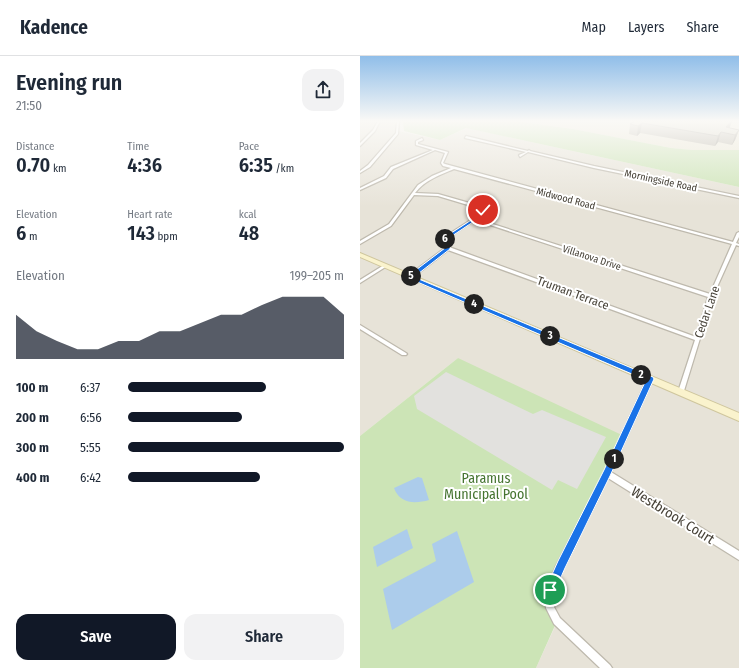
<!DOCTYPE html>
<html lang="en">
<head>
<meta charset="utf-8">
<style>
	:root { --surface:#fff; --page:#f2f2f3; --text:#1f2937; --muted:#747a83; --line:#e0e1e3; --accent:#111827 }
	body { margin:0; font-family:"Fira Sans Condensed",sans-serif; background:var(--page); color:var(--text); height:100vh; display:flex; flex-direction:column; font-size:15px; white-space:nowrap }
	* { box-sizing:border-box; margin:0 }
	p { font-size:13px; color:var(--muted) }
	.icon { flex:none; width:22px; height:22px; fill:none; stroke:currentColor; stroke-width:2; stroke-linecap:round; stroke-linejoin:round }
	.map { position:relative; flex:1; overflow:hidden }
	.details { display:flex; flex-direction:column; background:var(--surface); width:360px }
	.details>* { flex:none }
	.pin { position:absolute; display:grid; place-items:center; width:34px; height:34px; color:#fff; margin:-17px; border:2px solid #fff; border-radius:50%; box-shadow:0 1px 4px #0007 }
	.km { position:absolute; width:20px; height:20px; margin:-10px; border-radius:50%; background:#222; color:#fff; font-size:11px; line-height:20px; text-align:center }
	.round { display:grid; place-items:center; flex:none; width:42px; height:42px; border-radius:12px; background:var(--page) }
	.head { display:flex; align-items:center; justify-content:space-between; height:68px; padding:0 16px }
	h1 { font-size:22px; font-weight:600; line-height:30px }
	.stats { display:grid; grid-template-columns:repeat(3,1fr); gap:6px; height:68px; padding:4px 16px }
	.stats div { display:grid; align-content:center }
	.stats b { font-size:20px; font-weight:600 }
	.stats small { font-size:11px; font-weight:400 }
	.stats p { font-size:11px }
	.chart { height:112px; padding:8px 16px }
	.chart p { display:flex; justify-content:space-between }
	.chart svg { width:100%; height:72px; margin-top:4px; fill:var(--accent); opacity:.7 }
	.button { display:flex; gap:8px; margin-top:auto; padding:8px 16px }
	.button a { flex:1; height:46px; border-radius:12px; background:var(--accent); color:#fff; font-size:16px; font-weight:600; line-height:46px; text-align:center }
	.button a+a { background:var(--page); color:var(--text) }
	ul { padding:0 16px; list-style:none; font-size:13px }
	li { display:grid; grid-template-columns:64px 48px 1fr; align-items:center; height:30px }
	li i { height:10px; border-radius:5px; background:var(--accent) }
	header { display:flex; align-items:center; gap:24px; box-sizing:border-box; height:56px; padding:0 20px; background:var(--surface); border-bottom:1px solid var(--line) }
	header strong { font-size:19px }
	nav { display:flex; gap:22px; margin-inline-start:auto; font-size:14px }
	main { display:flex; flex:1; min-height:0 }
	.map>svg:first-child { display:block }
	.residential { fill:#e7e3d8 }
	.education { fill:#ebe7d5 }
	.green { fill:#cce4b6 }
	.parking { fill:#e2e1de }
	.water { fill:#accceb }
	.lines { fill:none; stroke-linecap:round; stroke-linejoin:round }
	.street-casing { stroke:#beb9ad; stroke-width:2.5 }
	.secondary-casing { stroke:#cfc69d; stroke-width:2 }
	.street { fill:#fff; fill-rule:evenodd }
	.secondary { fill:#faf3cd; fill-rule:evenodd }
	.wall { fill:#b6b1a5 }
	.shaded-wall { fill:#949086 }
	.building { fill:#d4cec0; stroke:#949086 }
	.route { fill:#1a73e8; stroke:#fff }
	.labels { text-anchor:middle; stroke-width:4; stroke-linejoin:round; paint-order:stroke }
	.far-street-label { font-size:10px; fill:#474238; stroke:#fff }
	.street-label { font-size:12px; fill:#474238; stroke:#fff }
	.near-park-label { font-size:14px; fill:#457430; stroke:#fff }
	.near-street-label { font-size:14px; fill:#474238; stroke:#fff }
</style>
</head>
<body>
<header>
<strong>Kadence</strong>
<nav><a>Map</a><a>Layers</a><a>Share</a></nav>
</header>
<main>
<section class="details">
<div class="head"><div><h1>Evening run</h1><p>21:50</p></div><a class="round"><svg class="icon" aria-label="share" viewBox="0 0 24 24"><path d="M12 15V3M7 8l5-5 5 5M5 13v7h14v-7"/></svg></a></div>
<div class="stats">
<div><p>Distance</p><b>0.70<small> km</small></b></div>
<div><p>Time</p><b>4:36</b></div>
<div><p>Pace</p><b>6:35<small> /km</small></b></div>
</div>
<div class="stats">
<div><p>Elevation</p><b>6<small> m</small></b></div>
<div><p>Heart rate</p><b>143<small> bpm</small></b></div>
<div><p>kcal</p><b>48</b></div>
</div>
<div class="chart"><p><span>Elevation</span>199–205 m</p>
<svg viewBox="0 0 160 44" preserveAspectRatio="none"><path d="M0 44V17L10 27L20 33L30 38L40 38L50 33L60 33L70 27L80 27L90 22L100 17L110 17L120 11L130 6L140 6L150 6L160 17V44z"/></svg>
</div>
<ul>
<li><b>100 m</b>6:37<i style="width:64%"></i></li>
<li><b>200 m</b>6:56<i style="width:53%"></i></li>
<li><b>300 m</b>5:55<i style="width:100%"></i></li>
<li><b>400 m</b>6:42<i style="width:61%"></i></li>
</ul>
<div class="button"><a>Save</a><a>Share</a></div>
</section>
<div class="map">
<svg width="379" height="612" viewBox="0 0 379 612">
	<rect width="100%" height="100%" fill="#f3f1ea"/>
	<path class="residential" d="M 0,65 L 38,65 L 38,75 L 80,84 L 107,72 L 379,131 L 379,612 L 176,612 L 197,566 L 98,302 L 0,380 Z"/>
	<path class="education" d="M 156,65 L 379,65 L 379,94 L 332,94 L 311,92 L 213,73 Z"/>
	<path class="green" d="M 43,65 L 156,65 L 213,73 L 311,92 L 332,94 L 379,94 L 379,131 L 106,72 L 80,84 L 44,75 Z
		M 98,302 L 264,380 L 190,534 L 190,552 L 197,565 L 176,612 L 0,612 L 0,380 Z"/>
	<path class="parking" d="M 86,316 L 173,358 L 182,354 L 246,381 L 217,433 L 198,424 L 192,434 L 57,353 L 54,340 Z"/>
	<path class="water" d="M 58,421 L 62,422 L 69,444 C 55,448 40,448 34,432 Z
		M 47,473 L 53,492 L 17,511 L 13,491 Z
		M 97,475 L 114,526 L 32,574 L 23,533 L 76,505 L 72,488 Z"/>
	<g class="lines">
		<defs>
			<path id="street" d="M 18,65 L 20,65 L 15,75 L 0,90 L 0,87 L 13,74 Z
				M 37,65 L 39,65 L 38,78 L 10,111 L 0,117 L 0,115 L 8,109 L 36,77 Z
				M 106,80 L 168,95 L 169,94 L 170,95 L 234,110 L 379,140 L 379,142 L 234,112 L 168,96 L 160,101 L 159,99 L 166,96 L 105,82 Z
				M 62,82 L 63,84 L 58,86 L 58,88 L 88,96 L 83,107 L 85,108 L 373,186 L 377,177 L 379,176 L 379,181 L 376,187 L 379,188 L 379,190 L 376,189 L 353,240 L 323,338 L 319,338 L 318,336 L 335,284 L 88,194 L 52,222 L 48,222 L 48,220 L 85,192 L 82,189 L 83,182 L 120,158 L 121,156 L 118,152 L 78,140 L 54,139 L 31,170 L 0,188 L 0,185 L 29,168 L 58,129 L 72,120 L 91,112 L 83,110 L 81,107 L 85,97 L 75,94 L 33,113 L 26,122 L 0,134 L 0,132 L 24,120 L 31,111 L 73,94 L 56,89 L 56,85 ZM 94,113 L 372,188 L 350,238 L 117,163 L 122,160 L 125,156 L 120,150 L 78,138 L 55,137 C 65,124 80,119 94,113 ZM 115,164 L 348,241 L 336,281 L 89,191 L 86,189 L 86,183 Z
				M 24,209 L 25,209 L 27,210 L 0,227 L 0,224 Z
				M 0,269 L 46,297 L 47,298 L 46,299 L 42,299 L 0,273 Z
				M 288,321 L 292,321 L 293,323 L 251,416 L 379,495 L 379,504 L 248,422 L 202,516 L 194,534 L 194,551 L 200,562 L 250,609 L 252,612 L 240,612 L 194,568 L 186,552 L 186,534 L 196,510 L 245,415 Z"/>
			<path id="secondary" d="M 0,197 L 379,357 L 379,365 L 0,201 Z"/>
		</defs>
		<use href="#street" class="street-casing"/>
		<use href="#secondary" class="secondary-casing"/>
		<use href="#street" class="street"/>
		<use href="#secondary" class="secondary"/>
	</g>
	<path class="wall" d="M 275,65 L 370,71 L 370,72 L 379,74 L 375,84 L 372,89 L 358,86 L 355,90 L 280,77 L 277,80 L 269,78 L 270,68 Z"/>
	<path class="shaded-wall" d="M 371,65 L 372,65 L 370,71 L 365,77 L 366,71 Z
		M 282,67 L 280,77 L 277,80 L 278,70 Z
		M 379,74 L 375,84 L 372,89 L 375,79 Z
		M 361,76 L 358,86 L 355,90 L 358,80 Z"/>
	<path class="building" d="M 275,65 L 371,65 L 366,71 L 379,74 L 375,79 L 361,76 L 358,80 L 282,67 L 278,70 L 270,68 Z"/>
	<linearGradient id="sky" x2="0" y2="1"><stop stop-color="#90bee9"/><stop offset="0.43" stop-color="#faf9f6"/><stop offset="1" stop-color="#faf9f6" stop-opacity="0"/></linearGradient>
	<rect width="379" height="151" fill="url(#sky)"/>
	<path class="route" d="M 121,153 L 125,154 L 122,160 L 86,184 L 86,188 L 90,191 L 90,193 L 54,221 L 293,321 L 294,323 L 250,420 L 205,512 L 194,537 L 190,539 L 187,537 L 185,534 L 198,505 L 244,414 L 286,324 L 48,222 L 48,220 L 85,192 L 81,189 L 82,183 L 119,159 Z"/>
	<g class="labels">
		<g class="far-street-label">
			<text transform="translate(301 124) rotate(12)" y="4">Morningside Road</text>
			<text transform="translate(206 142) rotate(15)" y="4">Midwood Road</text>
			<text transform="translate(232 201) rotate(18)" y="4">Villanova Drive</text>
		</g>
		<g class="street-label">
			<text transform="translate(213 237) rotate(20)" y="4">Truman Terrace</text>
			<text transform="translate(347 256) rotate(-71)" y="4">Cedar Lane</text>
		</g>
		<g class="near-park-label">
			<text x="126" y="427">Paramus<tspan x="126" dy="16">Municipal Pool</tspan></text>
		</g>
		<g class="near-street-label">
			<text transform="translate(313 459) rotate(32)" y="5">Westbrook Court</text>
		</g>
	</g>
</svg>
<div class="pin" style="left:190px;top:534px;background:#1e9e55"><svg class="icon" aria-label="arrive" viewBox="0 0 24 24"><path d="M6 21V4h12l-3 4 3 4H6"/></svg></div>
<div class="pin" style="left:123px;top:154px;background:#d93025"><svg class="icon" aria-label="check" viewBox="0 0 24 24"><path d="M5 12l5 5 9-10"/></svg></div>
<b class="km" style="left:254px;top:403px">1</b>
<b class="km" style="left:281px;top:319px">2</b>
<b class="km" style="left:190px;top:280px">3</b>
<b class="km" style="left:114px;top:248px">4</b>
<b class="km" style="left:51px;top:220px">5</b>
<b class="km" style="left:85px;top:183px">6</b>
</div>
</main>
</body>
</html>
